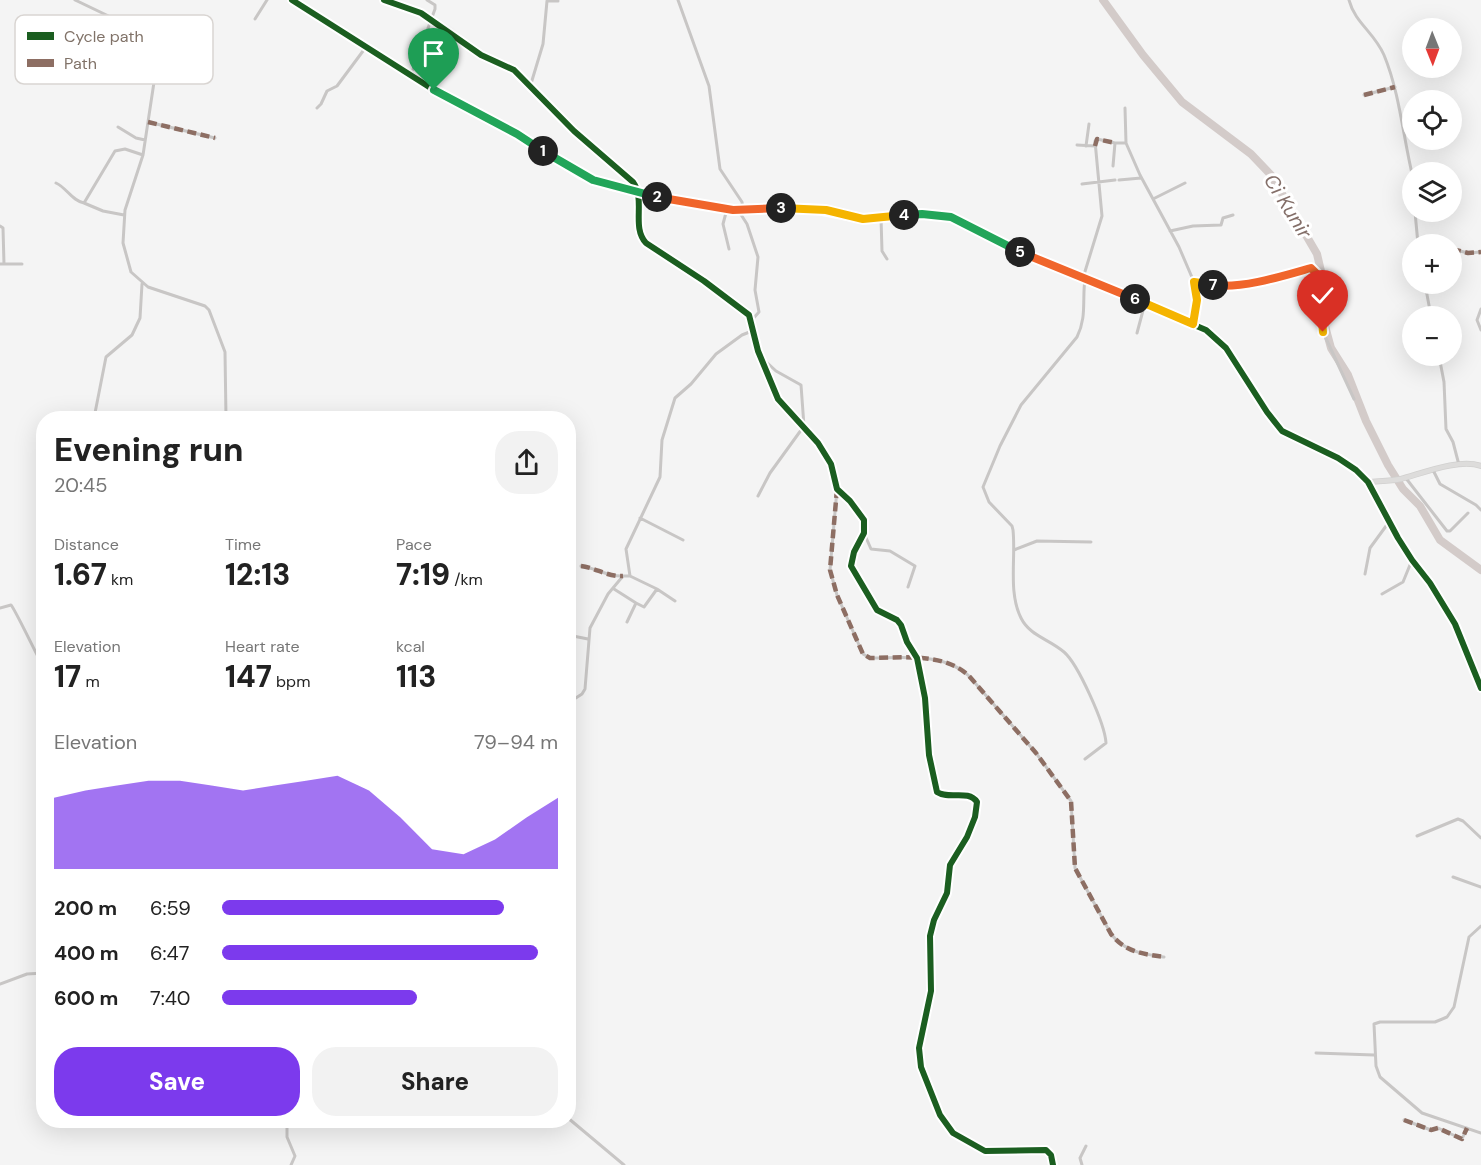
<!DOCTYPE html>
<html lang="en">
<head>
<meta charset="utf-8">
<style>
	:root { --surface:#fff; --page:#f2f2f2; --text:#222; --muted:#767676; --accent:#7c3aed }
	body { margin:0; font-family:"DM Sans",sans-serif; background:var(--page); color:var(--text); height:100vh; display:flex; flex-direction:column; font-size:22px; white-space:nowrap }
	* { box-sizing:border-box; margin:0 }
	p { font-size:20px; color:var(--muted) }
	.icon { flex:none; width:33px; height:33px; fill:none; stroke:currentColor; stroke-width:2; stroke-linecap:round; stroke-linejoin:round }
	.map { position:relative; flex:1; overflow:hidden }
	.drawer { position:absolute; left:36px; top:411px; width:540px; height:717px; display:flex; flex-direction:column; background:var(--surface); border-radius:24px; box-shadow:0 6px 24px #0002 }
	.drawer>* { flex:none }
	.needle { width:39px; rotate:179deg }
	.buttons { position:absolute; left:1402px; top:18px; display:grid; gap:12px }
	.buttons a { display:grid; place-items:center; width:60px; height:60px; border-radius:50%; background:var(--surface); box-shadow:0 6px 24px #0002; font-size:30px }
	.pin { position:absolute; display:grid; place-items:center; width:51px; height:51px; color:#fff; margin:-62px -26px; border-radius:50% 50% 50% 0; rotate:-45deg; box-shadow:0 0 6px #0007 }
	.pin .icon { rotate:45deg }
	.km { position:absolute; width:30px; height:30px; margin:-15px; border-radius:50%; background:#222; color:#fff; font-size:16px; line-height:30px; text-align:center }
	.round { display:grid; place-items:center; flex:none; width:63px; height:63px; border-radius:24px; background:var(--page) }
	.overview { display:flex; align-items:center; justify-content:space-between; height:102px; padding:0 18px }
	h1 { font-size:33px; font-weight:800; line-height:45px }
	.figures { display:grid; grid-template-columns:repeat(3,1fr); gap:9px; height:102px; padding:6px 18px }
	.figures div { display:grid; align-content:center }
	.figures b { font-size:30px; font-weight:800 }
	.figures small { font-size:16px; font-weight:400 }
	.figures p { font-size:16px }
	.chart { height:168px; padding:12px 18px }
	.chart p { display:flex; justify-content:space-between }
	.chart svg { width:100%; height:108px; margin-top:6px; fill:var(--accent); opacity:.7 }
	.action { display:flex; gap:12px; margin-top:auto; padding:12px 18px }
	.action a { flex:1; height:69px; border-radius:24px; background:var(--accent); color:#fff; font-size:24px; font-weight:800; line-height:69px; text-align:center }
	.action a+a { background:var(--page); color:var(--text) }
	ul { padding:0 18px; list-style:none; font-size:20px }
	li { display:grid; grid-template-columns:96px 72px 1fr; align-items:center; height:45px }
	li i { height:15px; border-radius:8px; background:var(--accent) }
	.map>svg:first-child { display:block }
	.lines { fill:none; stroke-linecap:round; stroke-linejoin:round }
	.river { stroke:#d3cbc9; stroke-width:8 }
	.secondary-casing { stroke:#d1d0cf; stroke-width:6 }
	.street { stroke:#c8c6c5; stroke-width:3 }
	.secondary { stroke:#dddcdb; stroke-width:4.5 }
	.quiet { stroke:#8d6e63; stroke-width:4.5; stroke-dasharray:9 4.5; stroke-linecap:butt }
	.cycleway-casing { stroke:#fff; stroke-width:10 }
	.cycleway { stroke:#1b5e20; stroke-width:6 }
	.split-1-casing { stroke:#fff; stroke-width:12 }
	.split-2-casing { stroke:#fff; stroke-width:12 }
	.split-3-casing { stroke:#fff; stroke-width:12 }
	.split-4-casing { stroke:#fff; stroke-width:12 }
	.split-5-casing { stroke:#fff; stroke-width:12 }
	.split-6-casing { stroke:#fff; stroke-width:12 }
	.split-7-casing { stroke:#fff; stroke-width:12 }
	.split-8-casing { stroke:#fff; stroke-width:12 }
	.split-9-casing { stroke:#fff; stroke-width:12 }
	.split-1 { stroke:#22a559; stroke-width:8 }
	.split-2 { stroke:#22a559; stroke-width:8 }
	.split-3 { stroke:#f0652b; stroke-width:8 }
	.split-4 { stroke:#f5b400; stroke-width:8 }
	.split-5 { stroke:#22a559; stroke-width:8 }
	.split-6 { stroke:#f0652b; stroke-width:8 }
	.split-7 { stroke:#f5b400; stroke-width:8 }
	.split-8 { stroke:#f0652b; stroke-width:8 }
	.split-9 { stroke:#f5b400; stroke-width:8 }
	.labels { text-anchor:middle; stroke-width:6; stroke-linejoin:round; paint-order:stroke }
	.water-label { font-size:20px; font-style:italic; fill:#846f69; stroke:#fff }
	.key { fill:#fff; stroke:#d9d5d2; stroke-width:1.5 }
	.key-label { font-size:16px; fill:#807268 }
</style>
</head>
<body>
<div class="map">
<svg width="1481" height="1165" viewBox="0 0 1481 1165">
	<rect width="100%" height="100%" fill="#f4f4f4"/>
	<g class="lines">
		<path class="river" d="M 1103,0 L 1143,55 L 1182,102 L 1251,154 L 1271,175 L 1317,254 L 1324,284 L 1325,326 L 1331,348 L 1348,375 L 1366,421 L 1388,465 L 1403,489 L 1420,506 L 1440,540 L 1481,570"/>
		<defs>
			<path id="secondary" d="M 292,0 L 434,90 L 517,134 L 593,180 L 672,200 L 733,210 L 807,208 L 874,220 L 922,214 L 941,215 L 951,217 L 1009,247 L 1206,330 L 1226,348 L 1267,412 L 1282,431 L 1338,458 L 1356,470 L 1368,482 C 1379,481 1391,481 1401,479 C 1423,473 1460,458 1481,466"/>
		</defs>
		<use href="#secondary" class="secondary-casing"/>
		<path class="street" d="M 75,0 L 121,22 L 141,40 L 156,69 L 143,155 L 125,210 L 123,243 L 131,272 L 148,287 L 205,306 L 209,310 L 225,352 L 226,418
			M 384,0 L 421,13 L 481,55 L 514,70 L 574,131 L 633,182 C 646,200 631,227 646,243 L 704,281 L 749,315 L 758,351 L 778,399 L 818,443 L 831,464 L 837,489 L 850,501 L 864,520 L 864,533 L 854,552 L 851,566 L 877,610 L 897,620 L 901,625 L 907,642 L 917,658 L 925,698 L 929,755 L 937,792 C 949,800 968,789 977,802 L 975,817 L 967,837 L 950,865 L 947,893 L 934,920 L 930,936 L 931,991 L 919,1048 L 921,1067 L 940,1115 L 953,1133 L 985,1151 L 1046,1150 L 1051,1155 L 1053,1165
			M 678,0 L 709,86 L 720,169 L 742,202 L 743,210
			M 1349,0 C 1355,23 1374,32 1384,55 C 1400,94 1403,137 1413,178
			M 255,19 L 267,0
			M 130,30 L 140,23 L 179,35
			M 411,75 L 435,9 L 435,5 L 427,0
			M 530,87 L 543,44 L 547,1 L 558,1
			M 1364,95 L 1395,87
			M 317,108 L 321,104 L 327,91 L 337,86 L 366,47
			M 1125,108 L 1126,143 L 1140,175 L 1179,247 L 1194,282 L 1197,300 L 1193,324
			M 148,122 L 215,138
			M 118,127 L 136,138 L 145,140
			M 1077,145 L 1095,146
			M 1086,146 L 1089,124
			M 1113,166 L 1115,143 L 1126,143
			M 1119,180 L 1141,178
			M 56,183 C 67,188 72,201 84,203 L 115,151 L 125,149 L 143,155
			M 1082,184 L 1115,180
			M 1153,199 L 1185,183
			M 84,203 L 103,211 L 124,215
			M 727,209 L 723,224 L 729,249
			M 738,210 L 747,224 L 758,257 L 755,290 L 759,312 L 751,321
			M 1415,212 L 1418,244
			M 881,218 L 882,251 L 887,259
			M 0,226 L 3,228 L 4,264
			M 1170,231 L 1193,226 L 1221,225 L 1223,218 L 1233,215
			M 1452,249 L 1468,253 L 1481,252
			M 0,264 L 22,264
			M 1083,278 L 1102,216 L 1095,141 L 1097,139 L 1115,143
			M 1194,282 L 1223,286 L 1264,280 L 1313,268 L 1319,284 L 1323,332 L 1354,399
			M 1425,284 L 1431,316
			M 1481,309 L 1477,320 L 1481,330
			M 1137,333 L 1145,303
			M 1439,356 L 1444,382 L 1446,429 L 1453,442 L 1459,465
			M 94,418 L 106,357 L 132,335 L 140,318 L 142,284
			M 1433,470 L 1440,484 L 1476,505 L 1481,510
			M 1405,477 L 1447,531 L 1450,531 L 1468,513
			M 1368,482 L 1398,538 L 1412,560 L 1430,583 L 1455,624 L 1481,688
			M 837,489 L 830,570 L 837,595 L 863,654 L 870,658 C 901,658 944,652 969,676 L 1036,753 L 1071,801 L 1075,868 L 1111,934 C 1125,952 1143,954 1164,957
			M 758,496 L 770,473 L 804,426 L 801,385 L 776,371 L 761,357
			M 640,518 L 683,540
			M 864,533 L 871,549 L 890,551 L 915,566 L 908,587
			M 1014,550 L 1037,541 L 1091,542
			M 581,566 C 596,568 608,577 623,576
			M 1365,574 L 1370,548 L 1389,522
			M 630,576 L 657,589 L 675,601
			M 614,589 L 636,603 L 627,622
			M 1382,594 L 1403,582 L 1412,560
			M 636,603 L 644,607 L 657,589
			M 0,608 L 11,605 C 15,609 38,658 44,668
			M 568,635 L 588,639
			M 568,703 L 582,694 L 585,689 L 590,628 L 608,594 L 623,576 L 630,576 L 626,549 L 660,477 L 662,440 L 675,398 L 691,384 L 716,354 L 742,335 L 752,331
			M 1085,759 L 1106,743 C 1105,724 1078,664 1064,652 C 1049,639 1030,636 1021,618 C 1008,592 1016,558 1013,530 L 1012,526 L 989,502 L 983,487 L 1000,446 L 1021,405 L 1077,337 C 1087,317 1082,300 1085,279
			M 1417,836 L 1458,819 L 1463,821 L 1481,838
			M 1453,877 L 1481,887
			M 1481,926 L 1469,937 L 1454,1007 L 1447,1017 L 1435,1022 L 1380,1022 L 1374,1024 L 1376,1066 L 1380,1077 L 1422,1113 L 1481,1133
			M 0,984 L 27,974 L 44,973
			M 1316,1053 L 1374,1055
			M 568,1118 L 624,1165
			M 287,1120 L 287,1137 L 295,1156 L 291,1165
			M 1404,1120 L 1431,1130 L 1438,1128 L 1462,1139 L 1467,1128
			M 1082,1165 L 1080,1158 L 1086,1146"/>
		<use href="#secondary" class="secondary"/>
		<path class="quiet" d="M 1364,95 L 1395,87
			M 148,122 L 215,138
			M 1095,146 L 1097,139 L 1115,143
			M 1452,249 L 1468,253 L 1481,252
			M 837,489 L 830,570 L 837,595 L 863,654 L 870,658 C 901,658 944,652 969,676 L 1036,753 L 1071,801 L 1075,868 L 1111,934 C 1125,952 1143,954 1164,957
			M 581,566 C 596,568 608,577 623,576
			M 1404,1120 L 1431,1130 L 1438,1128 L 1462,1139 L 1467,1128"/>
		<defs>
			<path id="cycleway" d="M 292,0 L 434,90 L 517,134 L 581,175 L 611,186 L 672,200 L 733,210 L 807,208 L 863,219 L 922,214 L 951,217 L 1009,247 L 1206,330 L 1226,348 L 1267,412 L 1282,431 L 1338,458 L 1356,470 L 1368,482 L 1398,538 L 1412,560 L 1430,583 L 1455,624 L 1481,688
				M 384,0 L 421,13 L 481,55 L 514,70 L 574,131 L 633,182 C 646,200 631,227 646,243 L 704,281 L 749,315 L 758,351 L 778,399 L 818,443 L 831,464 L 837,489 L 850,501 L 864,520 L 864,533 L 854,552 L 851,566 L 877,610 L 897,620 L 901,625 L 907,642 L 917,658 L 925,698 L 929,755 L 937,792 C 949,800 968,789 977,802 L 975,817 L 967,837 L 950,865 L 947,893 L 934,920 L 930,936 L 931,991 L 919,1048 L 921,1067 L 940,1115 L 953,1133 L 985,1151 L 1046,1150 L 1051,1155 L 1053,1165"/>
		</defs>
		<use href="#cycleway" class="cycleway-casing"/>
		<use href="#cycleway" class="cycleway"/>
	</g>
	<g class="lines">
		<defs>
			<path id="split-1" d="M 434,90 L 517,134 L 543,151"/>
			<path id="split-2" d="M 543,151 L 593,180 L 657,197"/>
			<path id="split-3" d="M 657,197 L 733,210 L 781,208"/>
			<path id="split-4" d="M 781,208 L 826,210 L 863,219 L 904,215"/>
			<path id="split-5" d="M 904,215 L 922,214 L 951,217 L 1020,252"/>
			<path id="split-6" d="M 1020,252 L 1135,299"/>
			<path id="split-7" d="M 1135,299 L 1193,324 L 1197,300 L 1194,282 L 1213,285"/>
			<path id="split-8" d="M 1213,285 C 1242,289 1283,276 1311,268 L 1317,274 L 1319,288"/>
			<path id="split-9" d="M 1319,288 L 1323,332"/>
		</defs>
		<use href="#split-1" class="split-1-casing"/>
		<use href="#split-2" class="split-2-casing"/>
		<use href="#split-3" class="split-3-casing"/>
		<use href="#split-4" class="split-4-casing"/>
		<use href="#split-5" class="split-5-casing"/>
		<use href="#split-6" class="split-6-casing"/>
		<use href="#split-7" class="split-7-casing"/>
		<use href="#split-8" class="split-8-casing"/>
		<use href="#split-9" class="split-9-casing"/>
		<use href="#split-1" class="split-1"/>
		<use href="#split-2" class="split-2"/>
		<use href="#split-3" class="split-3"/>
		<use href="#split-4" class="split-4"/>
		<use href="#split-5" class="split-5"/>
		<use href="#split-6" class="split-6"/>
		<use href="#split-7" class="split-7"/>
		<use href="#split-8" class="split-8"/>
		<use href="#split-9" class="split-9"/>
	</g>
	<g class="labels">
		<g class="water-label">
			<text transform="translate(1288 206) rotate(58)" y="7">Ci Kunir</text>
		</g>
	</g>
	<rect x="15" y="15" width="198" height="69" rx="9" class="key"/>
	<rect x="27" y="32" width="27" height="8" fill="#1b5e20"/>
	<rect x="27" y="59" width="27" height="8" fill="#8d6e63"/>
	<g class="key-label">
		<text x="64" y="42">Cycle path</text>
		<text x="64" y="69">Path</text>
	</g>
</svg>
<div class="buttons">
<a><svg class="needle" viewBox="-14 -14 28 28"><path d="M0-13l5 13h-10z" fill="#e53935"/><path d="M0 13l5-13h-10z" fill="#767676"/></svg></a>
<a><svg class="icon" aria-label="locate" viewBox="0 0 24 24"><circle cx="12" cy="12" r="6"/><path d="M12 2v4M12 18v4M2 12h4M18 12h4"/></svg></a>
<a><svg class="icon" aria-label="layers" viewBox="0 0 24 24"><path d="M12 4l9 5-9 5-9-5zM3 14l9 5 9-5"/></svg></a>
<a>+</a>
<a>−</a>
</div>
<div class="pin" style="left:434px;top:90px;background:#1e9e55"><svg class="icon" aria-label="arrive" viewBox="0 0 24 24"><path d="M6 21V4h12l-3 4 3 4H6"/></svg></div>
<div class="pin" style="left:1323px;top:332px;background:#d93025"><svg class="icon" aria-label="check" viewBox="0 0 24 24"><path d="M5 12l5 5 9-10"/></svg></div>
<b class="km" style="left:543px;top:151px">1</b>
<b class="km" style="left:657px;top:197px">2</b>
<b class="km" style="left:781px;top:208px">3</b>
<b class="km" style="left:904px;top:215px">4</b>
<b class="km" style="left:1020px;top:252px">5</b>
<b class="km" style="left:1135px;top:299px">6</b>
<b class="km" style="left:1213px;top:285px">7</b>
<section class="drawer">
<div class="overview"><div><h1>Evening run</h1><p>20:45</p></div><a class="round"><svg class="icon" aria-label="share" viewBox="0 0 24 24"><path d="M12 15V3M7 8l5-5 5 5M5 13v7h14v-7"/></svg></a></div>
<div class="figures">
<div><p>Distance</p><b>1.67<small> km</small></b></div>
<div><p>Time</p><b>12:13</b></div>
<div><p>Pace</p><b>7:19<small> /km</small></b></div>
</div>
<div class="figures">
<div><p>Elevation</p><b>17<small> m</small></b></div>
<div><p>Heart rate</p><b>147<small> bpm</small></b></div>
<div><p>kcal</p><b>113</b></div>
</div>
<div class="chart"><p><span>Elevation</span>79–94 m</p>
<svg viewBox="0 0 160 44" preserveAspectRatio="none"><path d="M0 44V15L10 12L20 10L30 8L40 8L50 10L60 12L70 10L80 8L90 6L100 12L110 23L120 36L130 38L140 32L150 23L160 15V44z"/></svg>
</div>
<ul>
<li><b>200 m</b>6:59<i style="width:84%"></i></li>
<li><b>400 m</b>6:47<i style="width:94%"></i></li>
<li><b>600 m</b>7:40<i style="width:58%"></i></li>
</ul>
<div class="action"><a>Save</a><a>Share</a></div>
</section>
</div>
</body>
</html>
